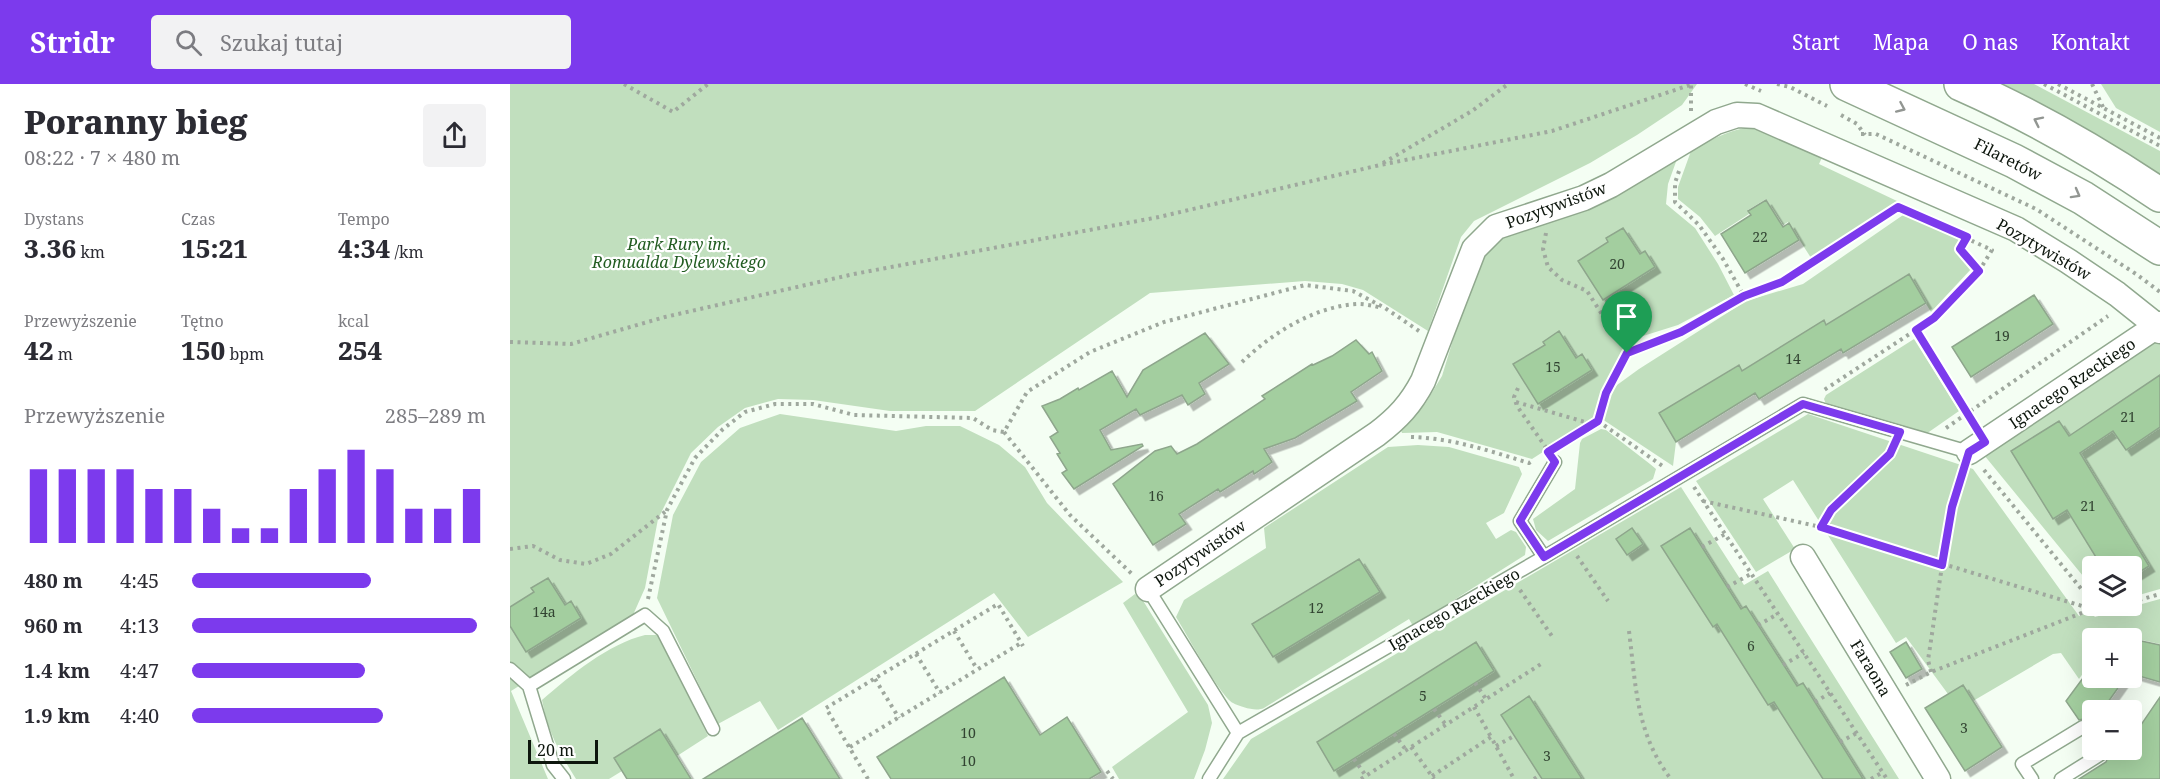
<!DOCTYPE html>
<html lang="pl">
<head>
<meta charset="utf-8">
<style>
	:root { --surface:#fff; --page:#f2f2f3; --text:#2b2b33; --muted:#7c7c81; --accent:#7c3aed }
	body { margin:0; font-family:"Noto Serif",serif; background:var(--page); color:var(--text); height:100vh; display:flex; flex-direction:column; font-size:22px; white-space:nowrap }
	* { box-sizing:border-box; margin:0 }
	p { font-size:20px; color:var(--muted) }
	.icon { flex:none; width:33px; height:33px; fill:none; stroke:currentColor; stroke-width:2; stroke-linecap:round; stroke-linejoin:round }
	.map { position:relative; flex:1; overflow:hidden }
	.details { display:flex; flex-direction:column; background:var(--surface); width:510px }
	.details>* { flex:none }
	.controls { position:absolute; left:1572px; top:472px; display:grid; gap:12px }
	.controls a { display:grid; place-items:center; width:60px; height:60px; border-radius:6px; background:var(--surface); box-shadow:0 6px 24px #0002; font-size:30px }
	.scale { position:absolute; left:18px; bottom:15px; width:70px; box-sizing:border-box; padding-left:6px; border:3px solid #0d160d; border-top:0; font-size:16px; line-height:21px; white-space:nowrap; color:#0d160d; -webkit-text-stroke:4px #fff; paint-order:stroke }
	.pin { position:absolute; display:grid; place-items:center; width:51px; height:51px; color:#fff; margin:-62px -26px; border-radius:50% 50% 50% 0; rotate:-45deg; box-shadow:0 0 6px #0007 }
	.pin .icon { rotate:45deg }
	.round { display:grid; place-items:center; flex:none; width:63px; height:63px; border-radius:6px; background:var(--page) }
	.summary { display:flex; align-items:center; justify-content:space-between; height:102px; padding:0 24px }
	h1 { font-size:33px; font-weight:800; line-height:45px }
	.metrics { display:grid; grid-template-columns:repeat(3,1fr); gap:9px; height:102px; padding:6px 24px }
	.metrics div { display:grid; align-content:center }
	.metrics b { font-size:26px; font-weight:800 }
	.metrics small { font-size:16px; font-weight:400 }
	.metrics p { font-size:16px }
	.chart { height:168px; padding:12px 24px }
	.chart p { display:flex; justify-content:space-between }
	.chart svg { width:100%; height:108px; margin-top:6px; stroke:var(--accent); stroke-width:6 }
	ul { padding:0 24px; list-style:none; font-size:20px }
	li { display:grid; grid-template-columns:96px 72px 1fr; align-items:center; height:45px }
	li i { height:15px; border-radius:8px; background:var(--accent) }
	header { display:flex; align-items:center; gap:36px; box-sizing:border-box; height:84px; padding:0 30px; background:var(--accent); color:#fff }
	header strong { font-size:28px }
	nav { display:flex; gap:33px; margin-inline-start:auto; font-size:21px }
	.search { width:420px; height:54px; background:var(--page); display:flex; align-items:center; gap:15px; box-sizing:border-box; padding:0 21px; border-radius:6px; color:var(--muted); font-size:22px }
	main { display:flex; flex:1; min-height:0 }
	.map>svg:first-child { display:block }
	.green { fill:#c1dfbe }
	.building { fill:#a3ce9f; stroke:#8ea68c; stroke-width:1.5; filter:url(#shadow) }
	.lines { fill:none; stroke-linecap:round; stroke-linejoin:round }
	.lane-casing { stroke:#90a88e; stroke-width:15 }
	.street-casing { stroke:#90a88e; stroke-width:27 }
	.secondary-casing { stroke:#90a88e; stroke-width:36 }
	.path { stroke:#9fa89e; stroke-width:4; stroke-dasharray:3 4.5; stroke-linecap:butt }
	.lane { stroke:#fff; stroke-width:12 }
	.street { stroke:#fff; stroke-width:24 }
	.secondary { stroke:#fff; stroke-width:33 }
	.oneway { stroke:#929692 }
	.route-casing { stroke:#fff; stroke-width:12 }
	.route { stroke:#7c3aed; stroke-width:8 }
	.labels { text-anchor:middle; stroke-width:4.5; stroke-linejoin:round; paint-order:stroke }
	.number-label { font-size:14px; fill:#324432 }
	.street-label { font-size:16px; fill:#0d160d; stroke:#fff }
	.park-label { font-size:16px; font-style:italic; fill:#225c21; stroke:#fff }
</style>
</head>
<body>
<header>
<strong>Stridr</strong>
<div class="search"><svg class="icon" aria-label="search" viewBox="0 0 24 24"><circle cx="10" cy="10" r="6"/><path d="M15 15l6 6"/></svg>Szukaj tutaj</div>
<nav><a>Start</a><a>Mapa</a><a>O nas</a><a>Kontakt</a></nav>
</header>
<main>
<section class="details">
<div class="summary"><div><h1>Poranny bieg</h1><p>08:22 · 7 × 480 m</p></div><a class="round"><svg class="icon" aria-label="share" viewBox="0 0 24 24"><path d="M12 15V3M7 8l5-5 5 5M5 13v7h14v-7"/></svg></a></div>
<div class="metrics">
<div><p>Dystans</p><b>3.36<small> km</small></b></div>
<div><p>Czas</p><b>15:21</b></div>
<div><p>Tempo</p><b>4:34<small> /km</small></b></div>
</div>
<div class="metrics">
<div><p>Przewyższenie</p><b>42<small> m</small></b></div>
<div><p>Tętno</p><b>150<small> bpm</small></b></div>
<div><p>kcal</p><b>254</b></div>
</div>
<div class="chart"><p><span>Przewyższenie</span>285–289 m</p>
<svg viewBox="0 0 160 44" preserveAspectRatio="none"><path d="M5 44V14M15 44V14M25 44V14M35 44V14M45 44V22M55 44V22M65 44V30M75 44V38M85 44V38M95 44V22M105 44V14M115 44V6M125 44V14M135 44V30M145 44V30M155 44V22"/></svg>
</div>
<ul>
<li><b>480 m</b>4:45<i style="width:61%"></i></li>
<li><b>960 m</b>4:13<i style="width:97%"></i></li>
<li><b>1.4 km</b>4:47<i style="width:59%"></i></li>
<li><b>1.9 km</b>4:40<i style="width:65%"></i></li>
</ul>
</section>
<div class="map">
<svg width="1650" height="695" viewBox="0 0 1650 695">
	<defs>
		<filter id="shadow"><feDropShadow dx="5.5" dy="5.5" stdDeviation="0" flood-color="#0004"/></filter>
	</defs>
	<rect width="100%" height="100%" fill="#f4fef3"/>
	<path class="green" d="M 0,0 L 1187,0 L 1172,21 L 1127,51 L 1080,79 L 964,137 L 951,153 L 918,247 L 853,206 L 832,200 L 795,197 L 640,209 L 465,327 L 380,327 L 303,316 L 268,315 L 235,324 L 208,343 L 181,369 L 148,435 L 135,504 L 123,531 L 1,607 L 38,695 L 0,695 Z
		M 1481,0 L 1524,0 L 1650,67 L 1650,96 Z
		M 1591,0 L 1650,0 L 1650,48 L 1606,24 Z
		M 1252,42 L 1316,65 L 1309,80 L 1387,117 L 1379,125 L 1303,177 L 1278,138 L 1273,141 L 1256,115 L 1238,126 L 1239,130 L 1205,152 L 1190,133 L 1168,115 L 1168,103 L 1181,67 C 1206,53 1222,44 1252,42 Z
		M 1167,75 L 1158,100 L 1156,120 L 1185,144 L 1208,180 L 1224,211 L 1168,241 L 1117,257 L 1111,278 L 1093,305 L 1084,335 L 1022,375 L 927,348 L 892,349 L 890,344 L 915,320 L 932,292 L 967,177 L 990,153 Z
		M 1396,129 L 1450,155 L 1447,164 L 1462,184 L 1421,228 L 1398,190 L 1316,241 L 1314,237 L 1232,287 L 1228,281 L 1150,329 L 1166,358 L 1163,382 L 1092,335 L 1100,311 L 1107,301 L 1129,285 L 1236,217 L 1293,200 Z
		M 1404,255 L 1449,327 L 1416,350 L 1316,320 L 1314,315 L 1316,311 Z
		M 1650,257 L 1650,505 L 1622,513 L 1622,483 L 1582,483 L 1582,503 L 1474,371 L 1632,262 Z
		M 270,330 L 386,347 L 416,342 L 450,342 L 489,361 L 515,383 L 537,419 L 613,498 L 518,553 L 484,509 L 268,646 L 250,617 L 208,640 L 147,514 L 163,431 L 191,378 L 230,344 Z
		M 1298,330 L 1463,385 L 1569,532 L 1580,528 L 1585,533 L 1650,515 L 1650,560 L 1604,550 L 1599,555 L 1582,555 L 1582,577 L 1569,595 L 1551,569 L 1543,570 L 1463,617 L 1453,601 L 1438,610 L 1396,553 L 1386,559 L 1283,396 L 1253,415 L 1285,465 L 1246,488 L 1186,397 Z
		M 1091,345 L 1096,346 L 1140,380 L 1146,385 L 1143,395 L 1038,457 L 1026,446 L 1023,435 L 1065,405 L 1070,359 L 1072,355 Z
		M 908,361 L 939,363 L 1009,383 L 1012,390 L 994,429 L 976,439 L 986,455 L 1001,446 L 1006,448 L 1016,463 L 1015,471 L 903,542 L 899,535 L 754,624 C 746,628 731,623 723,619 C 710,612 676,549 666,533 L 674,516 L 756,464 L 754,444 L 878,363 Z
		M 1171,403 L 1234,501 L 1258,487 L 1389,695 L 713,695 L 741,655 Z
		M 625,510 L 632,515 L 698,621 L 702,639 L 695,666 L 684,695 L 609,695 L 602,683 L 678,628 L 613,519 Z
		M 135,551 L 148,551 L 198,652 L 167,672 L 150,645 L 104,674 L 112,687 L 99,695 L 66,695 C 49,668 38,648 32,616 C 61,591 98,560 135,551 Z"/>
	<path class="building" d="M 1256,116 L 1273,143 L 1279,139 L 1289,156 L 1235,189 L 1211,150 L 1241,131 L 1238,127 Z
		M 1113,144 L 1130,170 L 1135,167 L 1145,183 L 1093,216 L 1068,177 L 1098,158 L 1096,154 Z
		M 1399,190 L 1416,219 L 1333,269 L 1331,265 L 1249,315 L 1245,309 L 1166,358 L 1149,329 L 1229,281 L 1232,287 L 1314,236 L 1316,241 Z
		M 1524,211 L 1543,240 L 1461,293 L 1442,263 Z
		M 1049,247 L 1066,274 L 1072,270 L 1082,286 L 1028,320 L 1003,280 L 1035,261 L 1033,258 Z
		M 695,249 L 719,280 L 689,299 L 695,310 L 678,321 L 672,311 L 630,331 L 626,325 L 590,346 L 601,366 L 632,360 L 633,362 L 564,405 L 552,389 L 557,386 L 547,370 L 550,369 L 540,353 L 548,348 L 532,322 L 550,315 L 568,304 L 569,306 L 602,287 L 617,313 L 633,286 Z
		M 846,256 L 859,270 L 862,268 L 872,287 L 841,308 L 847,317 L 785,354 L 754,365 L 762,378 L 744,390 L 743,387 L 710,408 L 708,405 L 669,430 L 676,440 L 643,461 L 603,400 L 645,367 L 661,362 L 667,370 L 687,360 L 755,315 L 752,312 L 802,280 L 803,281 L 822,272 Z
		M 1650,291 L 1650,343 L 1616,366 L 1603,347 L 1570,369 L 1639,482 L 1623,492 L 1622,483 L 1592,483 L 1557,426 L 1543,435 L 1501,367 L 1549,337 L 1559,352 Z
		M 1122,444 L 1133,460 L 1117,471 L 1106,455 Z
		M 1180,444 L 1231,525 L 1236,522 L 1287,602 L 1293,599 L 1353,695 L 1313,695 L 1264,618 L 1258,621 L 1207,540 L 1203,543 L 1151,462 Z
		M 849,475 L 870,508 L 763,573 L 742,540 Z
		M 38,494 L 55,521 L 61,517 L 71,534 L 16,568 L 0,542 L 0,523 L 24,508 L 21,504 Z
		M 1622,555 L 1650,561 L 1650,598 L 1622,590 Z
		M 966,558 L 984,587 L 824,687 L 807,658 Z
		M 1396,558 L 1412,585 L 1396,594 L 1380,568 Z
		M 494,593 L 530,651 L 557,633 L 591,688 L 579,695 L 381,695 L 367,673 Z
		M 1573,594 L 1615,594 L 1598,618 L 1604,627 L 1582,627 L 1582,657 L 1578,650 L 1581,643 L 1580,638 L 1573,635 L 1569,636 L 1556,617 Z
		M 1453,601 L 1492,663 L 1455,687 L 1415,624 Z
		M 1019,612 L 1072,695 L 1032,695 L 991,631 Z
		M 1650,613 L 1650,695 L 1569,695 L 1596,678 L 1599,670 L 1598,666 L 1622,666 L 1622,654 Z
		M 292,634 L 330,695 L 193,695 Z
		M 150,645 L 181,695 L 117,695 L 104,674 Z"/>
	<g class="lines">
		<defs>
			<path id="lane" d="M 1034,473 L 1010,437 L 1045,378
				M 638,505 L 728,649
				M 0,585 L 19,602 L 43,681 L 54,695
				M 19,602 L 135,531 L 153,547 L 203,645
				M 699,695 L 728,649 L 1034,473 L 1293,320 L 1459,368
				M 1522,695 L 1512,680 L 1573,643
				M 1551,695 L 1591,670"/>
			<path id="street" d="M 1459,368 L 1650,240
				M 1293,473 L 1428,695
				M 638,505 L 867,350 C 888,334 901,320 913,297 L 964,165 L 986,143 L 1074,114 L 1101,101 L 1206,38 L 1227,31 L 1247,32 L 1506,145 L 1558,177 L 1607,210 L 1647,242 L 1650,247"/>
			<path id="secondary" d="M 1337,0 L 1504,77 L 1573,114 L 1650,164
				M 1451,0 C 1521,31 1586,68 1650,111"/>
		</defs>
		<use href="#lane" class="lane-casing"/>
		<use href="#street" class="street-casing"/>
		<use href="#secondary" class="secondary-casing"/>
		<path class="path" d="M 114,0 L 163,28 L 198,0
			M 1235,0 L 1251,7
			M 1267,0 L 1280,3 L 1317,22
			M 1534,0 L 1650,62
			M 1548,0 L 1650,54
			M 1582,0 L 1593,23
			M 1181,27 L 1181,0
			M 1331,31 L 1347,40 L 1355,51
			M 1351,50 L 1366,50 L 1526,125 L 1626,190 L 1650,208
			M 873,79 L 962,27 L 998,0
			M 1169,87 L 1165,99 L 1165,118 L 1189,141 L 1213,175 L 1234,212
			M 1036,149 L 1033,165 L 1038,183 L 1052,196 L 1077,207 L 1117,269
			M 1457,153 L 1450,165 L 1469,187
			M 1406,246 L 1462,338
			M 0,258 L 61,260 L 155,233 L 344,190 L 649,133 L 870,81 L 1042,47 L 1183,0
			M 732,278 C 762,249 805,222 848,220 C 856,220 864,222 872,224
			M 1008,304 L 1004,313 L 1007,322 L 1037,365
			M 1006,318 L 1082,340
			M 1088,337 L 1154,383
			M 1436,344 L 1598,232
			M 494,348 L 560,431 L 622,490
			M 901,353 C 942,354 980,367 1019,379 L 1024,376
			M 1049,361 L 1088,337 L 1096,309 L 1117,269 L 1171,248 L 1234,212 L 1272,198 L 1388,123 L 1482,166 L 1469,187 L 1424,234 L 1311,308
			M 1474,386 L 1582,518
			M 1184,403 L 1377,695
			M 1193,417 L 1311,443 L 1582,525
			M 1311,443 L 1321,426 L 1373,379 L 1383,364
			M 1192,463 L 1215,450
			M 0,465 L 23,462 L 50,476 L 76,480 L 101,470 L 156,427
			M 1067,472 L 1098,517
			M 1217,503 L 1241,490
			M 1010,506 L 1044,555
			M 138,515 L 157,426 L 166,409 L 185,374 L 213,345 L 235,328 L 265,320 L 303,320 L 344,331 L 463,334 L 482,346 L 494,348 L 517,308 L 580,268 L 654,238 L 795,201 L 843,207 L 875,224 L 909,247
			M 1622,518 L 1650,510
			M 1586,522 L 1592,527 L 1607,522
			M 1248,541 L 1268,530
			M 444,547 L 467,585
			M 1119,547 C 1126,602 1126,650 1161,695
			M 406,570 L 430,609
			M 1273,581 L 1294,569
			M 1421,588 L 1418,576 C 1428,513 1434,450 1453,389
			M 365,595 L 389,634
			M 965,599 L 976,615
			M 1396,601 L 1421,588 L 1587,523
			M 1305,618 L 1320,609
			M 964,623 L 981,653
			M 924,625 L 936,641
			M 884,650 L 896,666
			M 1330,658 L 1347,649
			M 986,662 L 1004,652
			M 340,663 L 511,559
			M 901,663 L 924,695
			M 844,675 L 856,692
			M 597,687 L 603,695
			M 922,692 L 981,653 L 1004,695
			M 358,695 L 316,624 L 488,520 L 513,562
			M 851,695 L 1031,580
			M 1024,695 L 1030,691
			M 1361,695 L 1373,688"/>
		<use href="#lane" class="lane"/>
		<use href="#street" class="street"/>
		<use href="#secondary" class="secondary"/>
	</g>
	<defs><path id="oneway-chevron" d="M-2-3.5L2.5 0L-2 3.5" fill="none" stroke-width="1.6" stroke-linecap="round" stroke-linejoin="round" transform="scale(1.5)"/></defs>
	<g class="oneway">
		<use href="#oneway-chevron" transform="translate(1391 24) rotate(24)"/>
		<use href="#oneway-chevron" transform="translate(1528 37) rotate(-154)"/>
		<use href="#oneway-chevron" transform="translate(1566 110) rotate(29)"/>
	</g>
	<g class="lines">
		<defs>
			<path id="route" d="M 1388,123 L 1457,153 L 1450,165 L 1469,187 L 1424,234 L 1406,246 L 1475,358 L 1459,368 L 1442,423 L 1432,481 L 1311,443 L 1321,426 L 1380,370 L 1390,348 L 1293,320 L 1034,473 L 1010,437 L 1045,378 L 1038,368 L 1088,337 L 1096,309 L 1117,269 L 1171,248 L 1234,212 L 1272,198 Z"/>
		</defs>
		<use href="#route" class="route-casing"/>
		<use href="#route" class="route"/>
	</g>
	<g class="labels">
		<g class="number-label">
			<text x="1250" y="158">22</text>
			<text x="1107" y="185">20</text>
			<text x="1492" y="257">19</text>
			<text x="1283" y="280">14</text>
			<text x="1043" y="288">15</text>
			<text x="1618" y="338">21</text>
			<text x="646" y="417">16</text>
			<text x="1578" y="427">21</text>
			<text x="806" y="529">12</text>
			<text x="34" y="533">14a</text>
			<text x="1241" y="567">6</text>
			<text x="913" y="617">5</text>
			<text x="1454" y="649">3</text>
			<text x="458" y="654">10</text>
			<text x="1037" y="677">3</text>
			<text x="458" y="682">10</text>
		</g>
		<g class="street-label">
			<text transform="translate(1498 75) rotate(27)" y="6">Filaretów</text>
			<text transform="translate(1046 121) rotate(-20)" y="6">Pozytywistów</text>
			<text transform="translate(1534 165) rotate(30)" y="6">Pozytywistów</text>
			<text transform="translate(1562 299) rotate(-34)" y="6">Ignacego Rzeckiego</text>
			<text transform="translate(690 469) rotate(-34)" y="6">Pozytywistów</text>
			<text transform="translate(944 525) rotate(-30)" y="6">Ignacego Rzeckiego</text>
			<text transform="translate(1361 584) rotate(59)" y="6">Faraona</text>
		</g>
		<g class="park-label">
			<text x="169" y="166">Park Rury im.<tspan x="169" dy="18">Romualda Dylewskiego</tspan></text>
		</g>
	</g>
</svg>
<div class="controls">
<a><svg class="icon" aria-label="layers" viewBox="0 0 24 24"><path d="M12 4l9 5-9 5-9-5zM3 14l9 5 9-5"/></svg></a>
<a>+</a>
<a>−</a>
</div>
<div class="scale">20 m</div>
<div class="pin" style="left:1117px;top:269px;background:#1e9e55"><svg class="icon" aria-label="arrive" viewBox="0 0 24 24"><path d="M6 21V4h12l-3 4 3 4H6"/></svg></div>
</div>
</main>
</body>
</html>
